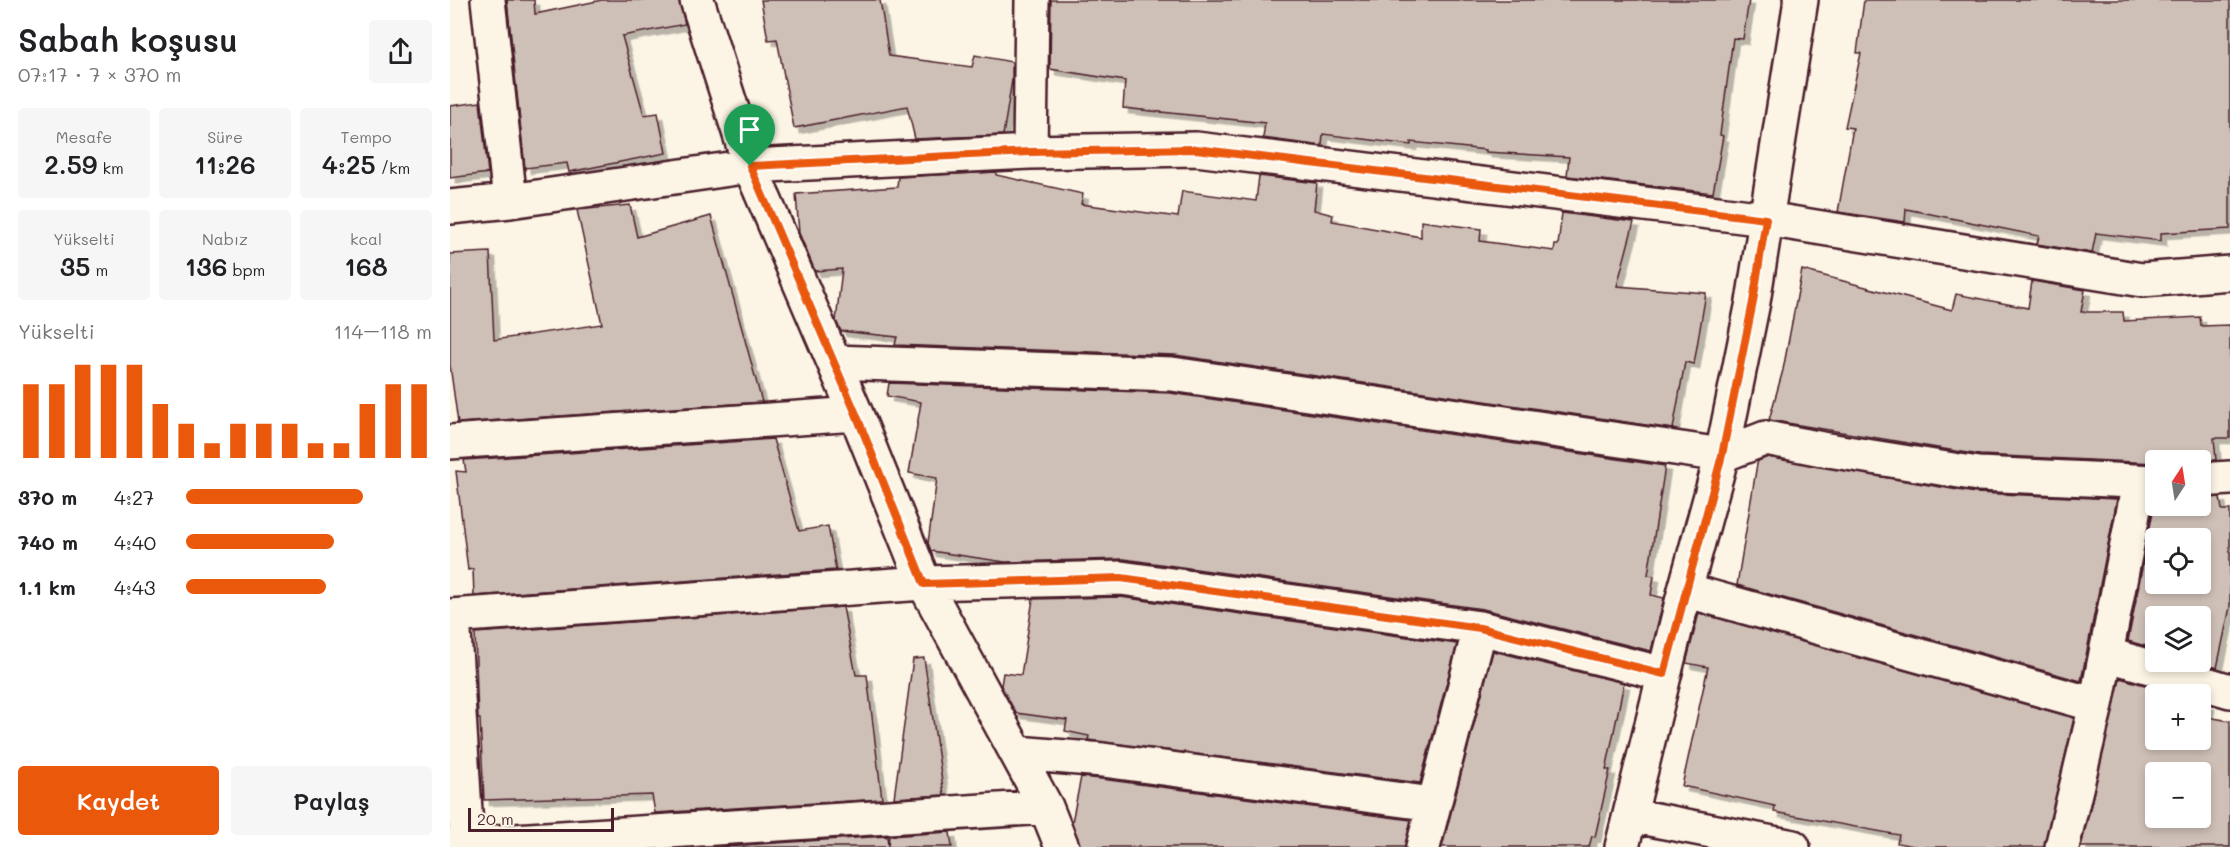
<!DOCTYPE html>
<html lang="tr">
<head>
<meta charset="utf-8">
<style>
	:root { --surface:#fff; --page:#f6f6f6; --text:#202124; --muted:#757577; --accent:#ea580c }
	body { margin:0; font-family:Mali,sans-serif; background:var(--page); color:var(--text); height:100vh; display:flex; flex-direction:column; font-size:22px; white-space:nowrap }
	* { box-sizing:border-box; margin:0 }
	p { font-size:20px; color:var(--muted) }
	.icon { flex:none; width:33px; height:33px; fill:none; stroke:currentColor; stroke-width:2; stroke-linecap:round; stroke-linejoin:round }
	.map { position:relative; flex:1; overflow:hidden }
	.side { display:flex; flex-direction:column; background:var(--surface); width:450px }
	.side>* { flex:none }
	.needle { width:39px; rotate:12deg }
	.buttons { position:absolute; left:1695px; top:450px; display:grid; gap:12px }
	.buttons a { display:grid; place-items:center; width:66px; height:66px; border-radius:6px; background:var(--surface); box-shadow:0 3px 9px #0003; font-size:30px }
	.scale { position:absolute; left:18px; bottom:15px; width:146px; box-sizing:border-box; padding-left:6px; border:3px solid #4a1f2b; border-top:0; font-size:16px; line-height:21px; white-space:nowrap; color:#4a1f2b; -webkit-text-stroke:4px #fcf5e5; paint-order:stroke }
	.pin { position:absolute; display:grid; place-items:center; width:51px; height:51px; color:#fff; margin:-62px -26px; border-radius:50% 50% 50% 0; rotate:-45deg; box-shadow:0 0 6px #0007 }
	.pin .icon { rotate:45deg }
	.round { display:grid; place-items:center; flex:none; width:63px; height:63px; border-radius:6px; background:var(--page) }
	.headline { display:flex; align-items:center; justify-content:space-between; height:102px; padding:0 18px }
	h1 { font-size:33px; font-weight:600; line-height:45px }
	.metrics { display:grid; grid-template-columns:repeat(3,1fr); gap:9px; height:102px; padding:6px 18px }
	.metrics div { display:grid; align-content:center; border-radius:6px; background:var(--page); text-align:center }
	.metrics b { font-size:26px; font-weight:600 }
	.metrics small { font-size:16px; font-weight:400 }
	.metrics p { font-size:16px }
	.chart { height:168px; padding:12px 18px }
	.chart p { display:flex; justify-content:space-between }
	.chart svg { width:100%; height:108px; margin-top:6px; stroke:var(--accent); stroke-width:6 }
	.button { display:flex; gap:12px; margin-top:auto; padding:12px 18px }
	.button a { flex:1; height:69px; border-radius:6px; background:var(--accent); color:#fff; font-size:24px; font-weight:600; line-height:69px; text-align:center }
	.button a+a { background:var(--page); color:var(--text) }
	ul { padding:0 18px; list-style:none; font-size:20px }
	li { display:grid; grid-template-columns:96px 72px 1fr; align-items:center; height:45px }
	li i { height:15px; border-radius:8px; background:var(--accent) }
	main { display:flex; flex:1; min-height:0 }
	.map>svg:first-child { display:block }
	.building { fill:#cfc0b7; stroke:#4a1f2b; stroke-width:1.5; fill-rule:evenodd; filter:url(#shadow) }
	.lines { fill:none; stroke-linecap:round; stroke-linejoin:round }
	.minor-casing { stroke:#4a1f2b; stroke-width:38 }
	.minor { stroke:#fcf5e5; stroke-width:33 }
	.route-casing { stroke:#fff; stroke-width:12 }
	.route { stroke:#ea580c; stroke-width:8 }
</style>
</head>
<body>
<main>
<section class="side">
<div class="headline"><div><h1>Sabah koşusu</h1><p>07:17 · 7 × 370 m</p></div><a class="round"><svg class="icon" aria-label="share" viewBox="0 0 24 24"><path d="M12 15V3M7 8l5-5 5 5M5 13v7h14v-7"/></svg></a></div>
<div class="metrics">
<div><p>Mesafe</p><b>2.59<small> km</small></b></div>
<div><p>Süre</p><b>11:26</b></div>
<div><p>Tempo</p><b>4:25<small> /km</small></b></div>
</div>
<div class="metrics">
<div><p>Yükselti</p><b>35<small> m</small></b></div>
<div><p>Nabız</p><b>136<small> bpm</small></b></div>
<div><p>kcal</p><b>168</b></div>
</div>
<div class="chart"><p><span>Yükselti</span>114–118 m</p>
<svg viewBox="0 0 160 44" preserveAspectRatio="none"><path d="M5 44V14M15 44V14M25 44V6M35 44V6M45 44V6M55 44V22M65 44V30M75 44V38M85 44V30M95 44V30M105 44V30M115 44V38M125 44V38M135 44V22M145 44V14M155 44V14"/></svg>
</div>
<ul>
<li><b>370 m</b>4:27<i style="width:72%"></i></li>
<li><b>740 m</b>4:40<i style="width:60%"></i></li>
<li><b>1.1 km</b>4:43<i style="width:57%"></i></li>
</ul>
<div class="button"><a>Kaydet</a><a>Paylaş</a></div>
</section>
<div class="map">
<svg width="1780" height="847" viewBox="0 0 1780 847">
	<defs>
		<filter id="shadow"><feDropShadow dx="5.5" dy="5.5" stdDeviation="0" flood-color="#0004"/></filter>
	</defs>
	<rect width="100%" height="100%" fill="#fcf5e5"/>
	<filter id="ink" filterUnits="userSpaceOnUse"><feTurbulence type="fractalNoise" baseFrequency=".0167" numOctaves="2"/><feDisplacementMap in="SourceGraphic" scale="12" xChannelSelector="R" yChannelSelector="G"/><feConvolveMatrix kernelMatrix="1 2 1 2 8 2 1 2 1" color-interpolation-filters="sRGB"/></filter>
	<g filter="url(#ink)">
		<path class="building" d="M 57,0 L 84,0 L 85,14 L 152,0 L 229,0 L 235,24 L 172,36 L 194,115 L 208,113 L 216,153 L 119,172 L 117,163 L 75,168 Z
			M 311,0 L 430,0 L 439,56 L 522,67 L 525,55 L 562,62 L 562,80 L 553,135 L 465,139 L 457,106 L 344,128 L 327,39 L 318,40 Z
			M 601,0 L 1299,0 L 1293,39 L 1283,38 L 1270,135 L 1273,136 L 1263,193 L 1117,176 L 1119,157 L 1036,152 L 1036,150 L 961,142 L 961,145 L 873,134 L 872,146 L 813,138 L 815,123 L 673,108 L 675,81 L 600,69 Z
			M 1414,0 L 1780,0 L 1780,229 L 1711,233 L 1711,241 L 1646,233 L 1642,253 L 1587,244 L 1589,236 L 1456,209 L 1455,222 L 1388,212 L 1403,128 L 1395,127 L 1411,53 L 1407,53 Z
			M 30,102 L 38,173 L 0,178 L 0,106 Z
			M 546,172 L 546,175 L 633,194 L 631,204 L 728,217 L 732,191 L 806,201 L 809,176 L 867,183 L 864,210 L 883,215 L 882,221 L 971,237 L 971,221 L 1031,229 L 1030,241 L 1104,251 L 1105,245 L 1108,245 L 1112,213 L 1184,222 L 1167,286 L 1256,293 L 1244,364 L 1235,362 L 1223,429 L 725,355 L 445,345 L 447,337 L 391,331 L 386,321 L 392,269 L 365,271 L 349,233 L 346,194 L 447,187 L 448,177 Z
			M 180,205 L 187,237 L 261,216 L 312,402 L 8,423 L 0,365 L 0,254 L 40,252 L 44,340 L 152,324 L 127,210 Z
			M 1352,270 L 1502,310 L 1506,294 L 1578,308 L 1582,281 L 1635,290 L 1631,312 L 1673,312 L 1674,321 L 1750,317 L 1751,326 L 1780,325 L 1780,438 L 1764,438 L 1766,460 L 1706,460 L 1706,463 L 1530,455 L 1319,420 L 1333,370 Z
			M 439,383 L 720,393 L 1215,466 L 1198,575 L 1204,576 L 1201,595 L 1214,598 L 1201,651 L 1033,609 L 674,559 L 555,562 L 481,551 L 478,543 L 487,478 L 459,473 L 471,402 L 437,396 Z
			M 323,439 L 349,531 L 378,526 L 386,570 L 24,596 L 23,569 L 18,570 L 6,471 L 16,472 L 14,460 Z
			M 1318,457 L 1525,493 L 1667,499 L 1631,681 L 1287,585 L 1307,464 L 1308,461 Z
			M 1770,497 L 1772,510 L 1780,510 L 1780,607 L 1767,668 L 1747,662 L 1750,662 L 1750,616 L 1706,616 L 1706,649 L 1678,641 L 1705,501 L 1706,506 L 1750,506 L 1750,499 ZM 1706,538 L 1750,538 L 1750,584 L 1706,584 Z
			M 670,597 L 1007,644 L 970,783 L 638,740 L 639,736 L 615,731 L 617,720 L 566,713 L 551,686 L 553,673 L 571,675 L 583,599 Z
			M 393,607 L 406,675 L 417,675 L 432,799 L 205,813 L 202,795 L 34,800 L 30,719 L 28,719 L 25,633 Z
			M 1249,613 L 1624,718 L 1594,847 L 1469,847 L 1447,843 L 1449,835 L 1324,812 L 1325,806 L 1232,786 L 1258,667 L 1236,663 Z
			M 1043,651 L 1174,683 L 1156,770 L 1160,770 L 1145,837 L 1142,836 L 1139,847 L 992,847 Z
			M 474,658 L 494,795 L 444,798 L 463,659 Z
			M 1670,678 L 1726,694 L 1706,694 L 1706,740 L 1750,740 L 1750,702 L 1759,704 L 1757,717 L 1780,721 L 1780,847 L 1631,847 ZM 1706,772 L 1750,772 L 1750,818 L 1706,818 Z
			M 631,777 L 651,779 L 961,820 L 955,847 L 630,847 L 622,822 Z
			M 500,832 L 502,847 L 263,847 L 437,836 L 438,846 L 439,836 Z"/>
		<g class="lines">
			<defs>
				<path id="minor" d="M 38,0 L 60,201
					M 247,0 L 300,166 L 406,414 L 474,583 L 596,807 L 612,847
					M 580,152 L 582,0
					M 0,207 L 60,201 L 300,166 L 580,152 L 746,149 L 1316,219 L 1692,280 L 1780,273
					M 384,362 L 722,374 L 1272,455 L 1316,438 L 1372,449 L 1528,474 L 1706,482
					M 0,442 L 406,414
					M 1750,480 L 1780,478
					M 1235,590 L 1646,705
					M 0,616 L 474,583 L 671,578 L 1030,628 L 1214,674
					M 3,616 L 17,844
					M 1656,654 L 1780,691
					M 567,753 L 653,760 L 983,804
					M 1180,815 L 1343,847
					M 0,845 L 596,807
					M 973,847 L 1030,628
					M 1172,847 L 1235,590 L 1272,455 L 1303,302 L 1351,0
					M 1612,847 L 1646,705 L 1689,483"/>
			</defs>
			<use href="#minor" class="minor-casing"/>
			<use href="#minor" class="minor"/>
		</g>
	</g>
	<g class="lines" filter="url(#ink)">
		<defs>
			<path id="route" d="M 746,149 L 1316,219 L 1303,302 L 1272,455 L 1214,674 L 1030,628 L 671,578 L 474,584 L 406,414 L 300,166 L 580,152 Z"/>
		</defs>
		<use href="#route" class="route-casing"/>
		<use href="#route" class="route"/>
	</g>
</svg>
<div class="buttons">
<a><svg class="needle" viewBox="-14 -14 28 28"><path d="M0-13l5 13h-10z" fill="#e53935"/><path d="M0 13l5-13h-10z" fill="#757577"/></svg></a>
<a><svg class="icon" aria-label="locate" viewBox="0 0 24 24"><circle cx="12" cy="12" r="6"/><path d="M12 2v4M12 18v4M2 12h4M18 12h4"/></svg></a>
<a><svg class="icon" aria-label="layers" viewBox="0 0 24 24"><path d="M12 4l9 5-9 5-9-5zM3 14l9 5 9-5"/></svg></a>
<a>+</a>
<a>−</a>
</div>
<div class="scale">20 m</div>
<div class="pin" style="left:300px;top:166px;background:#1e9e55"><svg class="icon" aria-label="arrive" viewBox="0 0 24 24"><path d="M6 21V4h12l-3 4 3 4H6"/></svg></div>
</div>
</main>
</body>
</html>
